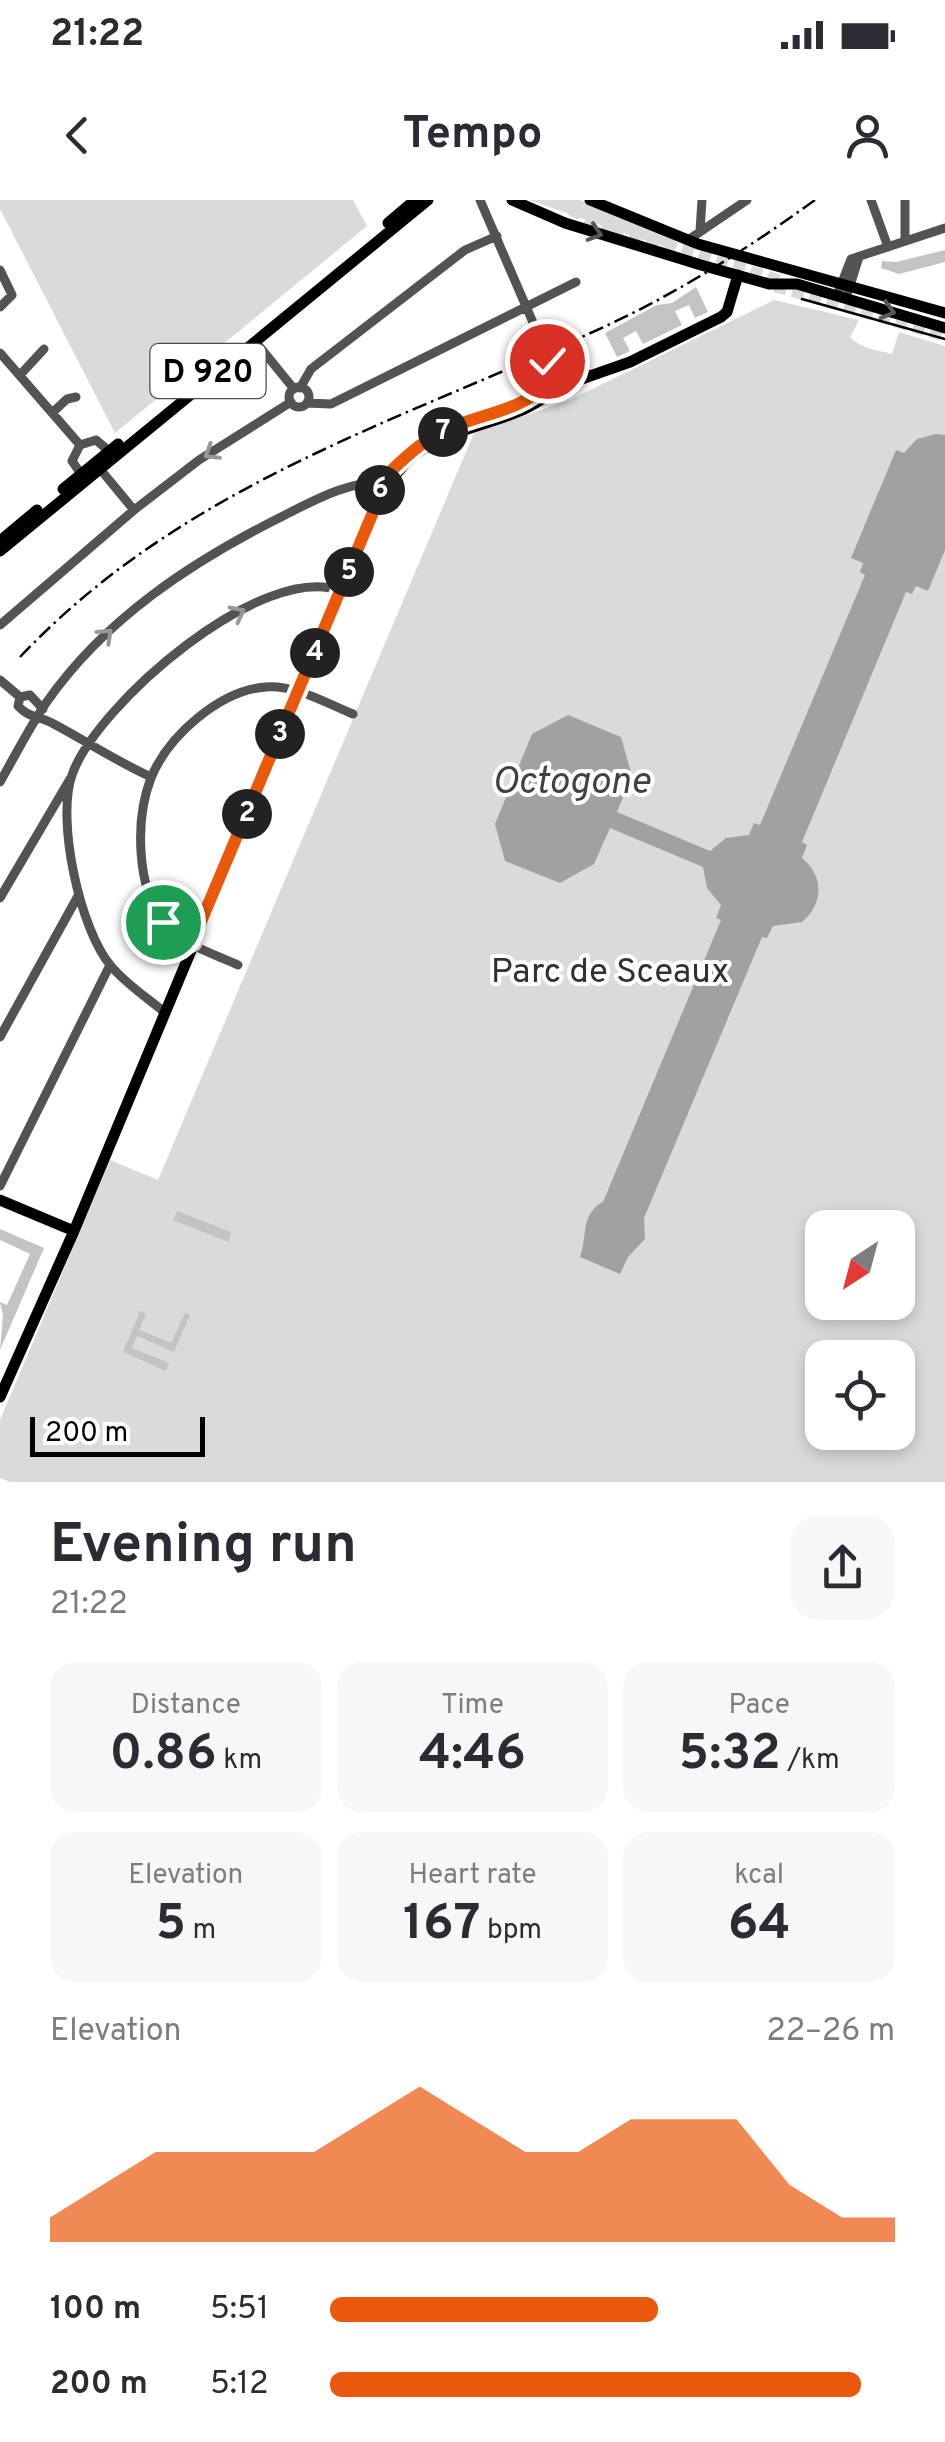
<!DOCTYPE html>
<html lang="en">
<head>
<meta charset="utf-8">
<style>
	:root { --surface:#fff; --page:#f7f7f7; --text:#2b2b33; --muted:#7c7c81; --accent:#ea580c }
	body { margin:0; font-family:Overpass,sans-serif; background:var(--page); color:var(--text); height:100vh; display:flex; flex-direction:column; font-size:38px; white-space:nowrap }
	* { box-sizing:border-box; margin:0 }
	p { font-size:32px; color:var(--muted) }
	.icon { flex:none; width:55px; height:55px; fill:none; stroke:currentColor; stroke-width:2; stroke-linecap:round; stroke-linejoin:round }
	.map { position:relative; height:1282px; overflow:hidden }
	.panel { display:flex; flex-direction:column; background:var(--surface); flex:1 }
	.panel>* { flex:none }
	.needle { width:65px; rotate:216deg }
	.buttons { position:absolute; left:805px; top:1010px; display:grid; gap:20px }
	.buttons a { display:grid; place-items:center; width:110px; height:110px; border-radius:20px; background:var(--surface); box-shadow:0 5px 15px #0003; font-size:50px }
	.scale { position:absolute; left:30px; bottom:25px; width:175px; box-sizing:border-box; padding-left:10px; border:5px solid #000; border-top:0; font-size:28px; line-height:35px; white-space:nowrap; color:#000; -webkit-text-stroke:8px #fff; paint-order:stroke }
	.pin { position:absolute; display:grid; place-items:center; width:85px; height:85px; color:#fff; margin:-42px; border:5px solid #fff; border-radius:50%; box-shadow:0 2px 10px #0007 }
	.km { position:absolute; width:50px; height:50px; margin:-25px; border-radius:50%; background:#222; color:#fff; font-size:28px; line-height:50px; text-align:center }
	.round { display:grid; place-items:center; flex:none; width:105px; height:105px; border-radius:30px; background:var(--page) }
	.headline { display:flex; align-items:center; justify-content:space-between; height:170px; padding:0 50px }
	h1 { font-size:55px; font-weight:700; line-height:75px }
	.metrics { display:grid; grid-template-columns:repeat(3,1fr); gap:15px; height:170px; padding:10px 50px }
	.metrics div { display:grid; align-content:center; border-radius:25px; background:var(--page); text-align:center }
	.metrics b { font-size:50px; font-weight:700 }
	.metrics small { font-size:28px; font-weight:400 }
	.metrics p { font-size:28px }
	.chart { height:280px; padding:20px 50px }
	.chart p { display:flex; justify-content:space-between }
	.chart svg { width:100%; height:180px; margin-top:10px; fill:var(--accent); opacity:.7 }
	ul { padding:0 50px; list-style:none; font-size:32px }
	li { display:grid; grid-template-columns:160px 120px 1fr; align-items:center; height:75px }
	li i { height:25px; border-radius:12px; background:var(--accent) }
	.status { display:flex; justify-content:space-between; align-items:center; height:70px; padding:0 50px; background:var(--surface); direction:ltr }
	.status svg { height:28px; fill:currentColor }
	header { display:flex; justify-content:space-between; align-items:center; height:130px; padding:0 50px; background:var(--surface); font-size:45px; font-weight:700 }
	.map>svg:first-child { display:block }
	.green { fill:#dadada; fill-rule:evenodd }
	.water { fill:#a1a1a1 }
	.building { fill:#c3c3c3 }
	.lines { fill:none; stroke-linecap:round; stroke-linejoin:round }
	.highway-tunnel { stroke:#d9d9d9; stroke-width:12; stroke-dasharray:12 6; stroke-linecap:butt }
	.minor { stroke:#535353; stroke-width:9 }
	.major { stroke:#000; stroke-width:11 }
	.tram { stroke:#000; stroke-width:2.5 }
	.rail { stroke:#000; stroke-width:2.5; stroke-dasharray:15 5 2.5 5; stroke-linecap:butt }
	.oneway { stroke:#595959 }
	.oneway2 { stroke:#989898 }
	.route-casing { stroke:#fff; stroke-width:20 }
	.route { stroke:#ea580c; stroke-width:12 }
	.labels { text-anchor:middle; stroke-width:8; stroke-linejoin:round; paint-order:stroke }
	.shield { fill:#fff; stroke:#4c4c4c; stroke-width:2.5 }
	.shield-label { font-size:32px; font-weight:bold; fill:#000 }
	.park-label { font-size:35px; fill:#313131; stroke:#fff }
	.water-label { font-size:38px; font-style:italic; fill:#424242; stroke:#fff }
</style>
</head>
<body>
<div class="status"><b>21:22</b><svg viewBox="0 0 49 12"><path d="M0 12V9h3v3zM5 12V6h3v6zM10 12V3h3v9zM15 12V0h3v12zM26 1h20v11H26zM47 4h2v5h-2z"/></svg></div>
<header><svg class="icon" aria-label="back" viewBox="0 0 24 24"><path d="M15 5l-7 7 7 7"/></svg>Tempo<svg class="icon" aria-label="person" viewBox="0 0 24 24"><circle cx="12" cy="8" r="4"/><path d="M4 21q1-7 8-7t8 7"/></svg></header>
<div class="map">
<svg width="945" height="1282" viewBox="0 0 945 1282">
	<rect width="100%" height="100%" fill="#fff"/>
	<path class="green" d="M 0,0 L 353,0 L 367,26 L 115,233 L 0,9 Z
		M 529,0 L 580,0 L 675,40 L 673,50 Z
		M 774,100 L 859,120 L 850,137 C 862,149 876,150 892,154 L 899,132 L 945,146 L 945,1282 L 10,1282 L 0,1278 L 0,1220 L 110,960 L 158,980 L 474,233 L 570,200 ZM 822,1028 L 898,1028 L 898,1102 L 822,1102 ZM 822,1158 L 898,1158 L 898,1232 L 822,1232 Z"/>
	<path class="water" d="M 936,234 L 945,235 L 945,350 L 928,391 L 916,386 L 912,394 L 906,392 L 802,642 L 807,645 L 802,658 C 824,676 824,703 802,722 L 773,726 L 767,738 L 762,737 L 644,1018 L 645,1039 L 628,1057 L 620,1074 L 580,1057 C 588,1036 580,1014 603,1002 L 721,720 L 716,718 L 721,705 L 707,688 L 703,667 L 610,628 L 594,664 L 560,683 L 505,661 L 495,624 L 532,534 L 568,515 L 621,537 L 632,576 L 617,612 L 710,651 L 726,638 L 749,635 L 754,623 L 760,625 L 865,375 L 860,372 L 863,363 L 851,358 L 896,250 L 904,253 L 917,239 Z"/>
	<path class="building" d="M 945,50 L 945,62 L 899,74 L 881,68 L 882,61 L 896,62 Z
		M 696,87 L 708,112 L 695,118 L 689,105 L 675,111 L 682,125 L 643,144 L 636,131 L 623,138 L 630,151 L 617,157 L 605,133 L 657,105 L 672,103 Z
		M 177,1011 L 231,1032 L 229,1042 L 173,1020 Z
		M 0,1029 L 44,1048 L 0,1150 L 3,1115 L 0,1102 L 7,1105 L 30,1054 L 0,1040 Z
		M 140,1111 L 146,1114 L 139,1130 L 171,1143 L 185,1113 L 190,1115 L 174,1152 L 137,1136 L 132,1148 L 169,1163 L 166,1171 L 123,1152 Z"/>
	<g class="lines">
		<path class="highway-tunnel" d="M 555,0 L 618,36
			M 613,28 L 784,82
			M 775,86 L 945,136"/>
		<path class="minor" d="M 480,0 L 547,155 L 549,174
			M 871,0 L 888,47
			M 700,31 L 702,0
			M 688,40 L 747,0
			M 905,41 L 905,0
			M 0,70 L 12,95 L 0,107
			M 839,90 L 851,59 L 945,28
			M 848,92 L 859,57
			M 255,141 L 294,189
			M 0,153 L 80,245
			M 20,175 L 44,149
			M289 197a10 10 0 1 1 20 0a10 10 0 1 1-20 0Z
			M 300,188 L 311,169 L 465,50 L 497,36
			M 307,203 L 331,204 L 576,82
			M 52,213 L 67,199 L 76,197
			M 100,269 L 134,310
			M 81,274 L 72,261 L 80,245 L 96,240 L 109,251
			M 0,425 L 134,310 L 199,260 L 291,202
			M 0,480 L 20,497 L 30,495 L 43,509
			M 20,497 L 18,506 C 29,518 39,516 52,523 C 86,541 116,561 151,577
			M 0,582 C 15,556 29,528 46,503 C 105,418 193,361 283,316 C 316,299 353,279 391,282
			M 0,698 L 70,579
			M 238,765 C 214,754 183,745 165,724 C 136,689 135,619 151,578 C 168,536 220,490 266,487 C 296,485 326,503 353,514
			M 163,811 C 146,797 125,783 111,766 C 80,730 56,620 72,575 C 96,505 263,360 341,391
			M 0,837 L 78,696
			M 0,986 L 110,765"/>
		<path class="major" d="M 512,0 L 565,23 L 701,65 L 769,84 L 797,84 L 945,128
			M 590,0 L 698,44 L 945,113
			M 388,23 L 415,0
			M 570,172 L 573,182 L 566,192 L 558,193 L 549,187 L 547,177 L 555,168 L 587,175
			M 573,182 L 630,162 L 721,117 L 727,112 L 738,75
			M 63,289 L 118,244
			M 1,340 L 37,310
			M 0,351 L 428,0
			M 0,1000 L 74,1031
			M 0,1197 L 74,1031 L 370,322 C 378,306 386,288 397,273 C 429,232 475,230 520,211 C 532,206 543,198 554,192"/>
		<path class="tram" d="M 802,99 L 945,139"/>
		<path class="rail" d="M 20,457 C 184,284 398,222 608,125 C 681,91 750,47 815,0"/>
	</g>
	<defs><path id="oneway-chevron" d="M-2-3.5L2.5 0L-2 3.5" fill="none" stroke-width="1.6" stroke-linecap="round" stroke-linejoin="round" transform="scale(2.5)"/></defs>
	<g class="oneway">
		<use href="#oneway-chevron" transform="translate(595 33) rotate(18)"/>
		<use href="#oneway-chevron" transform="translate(888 111) rotate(16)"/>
	</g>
	<g class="oneway2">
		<use href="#oneway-chevron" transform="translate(211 253) rotate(148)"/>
		<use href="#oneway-chevron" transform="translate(238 413) rotate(-27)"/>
		<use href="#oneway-chevron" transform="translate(106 435) rotate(-43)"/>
	</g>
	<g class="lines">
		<defs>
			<path id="route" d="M 163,722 L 192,743 L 390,272 C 407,255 425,239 447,229 C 483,213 518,212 548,184 L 547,161"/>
		</defs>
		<use href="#route" class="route-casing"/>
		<use href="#route" class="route"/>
	</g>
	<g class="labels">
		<rect class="shield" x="150.5" y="144" width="115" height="54" rx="8"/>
		<g class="shield-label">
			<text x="208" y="182">D 920</text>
		</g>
		<g class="park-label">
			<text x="610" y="782">Parc de Sceaux</text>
		</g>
		<g class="water-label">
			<text x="571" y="593">Octogone</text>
		</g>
	</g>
</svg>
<div class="buttons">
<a><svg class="needle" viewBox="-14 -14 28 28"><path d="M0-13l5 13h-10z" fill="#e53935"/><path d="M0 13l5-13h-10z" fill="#7c7c81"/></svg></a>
<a><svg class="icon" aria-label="locate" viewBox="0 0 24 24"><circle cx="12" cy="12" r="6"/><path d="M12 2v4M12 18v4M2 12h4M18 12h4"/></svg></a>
</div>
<div class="scale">200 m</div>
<div class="pin" style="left:163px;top:722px;background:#1e9e55"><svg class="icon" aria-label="arrive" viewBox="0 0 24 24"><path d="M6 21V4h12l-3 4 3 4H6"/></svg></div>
<div class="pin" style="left:547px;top:161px;background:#d93025"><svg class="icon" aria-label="check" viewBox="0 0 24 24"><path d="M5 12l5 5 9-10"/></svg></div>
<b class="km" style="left:247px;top:614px">2</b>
<b class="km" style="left:280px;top:534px">3</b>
<b class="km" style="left:315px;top:453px">4</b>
<b class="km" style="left:349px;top:372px">5</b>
<b class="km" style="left:380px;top:290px">6</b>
<b class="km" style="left:443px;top:232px">7</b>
</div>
<section class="panel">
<div class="headline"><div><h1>Evening run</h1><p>21:22</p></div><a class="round"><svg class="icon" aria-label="share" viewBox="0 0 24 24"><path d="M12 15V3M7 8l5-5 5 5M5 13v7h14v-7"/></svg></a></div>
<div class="metrics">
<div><p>Distance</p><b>0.86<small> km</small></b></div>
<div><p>Time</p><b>4:46</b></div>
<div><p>Pace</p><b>5:32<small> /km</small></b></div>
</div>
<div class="metrics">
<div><p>Elevation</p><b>5<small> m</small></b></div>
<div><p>Heart rate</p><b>167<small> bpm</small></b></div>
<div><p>kcal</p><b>64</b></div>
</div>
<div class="chart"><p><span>Elevation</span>22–26 m</p>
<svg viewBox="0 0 160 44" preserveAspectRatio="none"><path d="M0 44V38L10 30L20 22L30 22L40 22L50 22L60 14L70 6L80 14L90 22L100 22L110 14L120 14L130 14L140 30L150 38L160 38V44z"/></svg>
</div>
<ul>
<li><b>100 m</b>5:51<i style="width:58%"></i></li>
<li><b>200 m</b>5:12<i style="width:94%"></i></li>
</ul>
</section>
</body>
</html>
